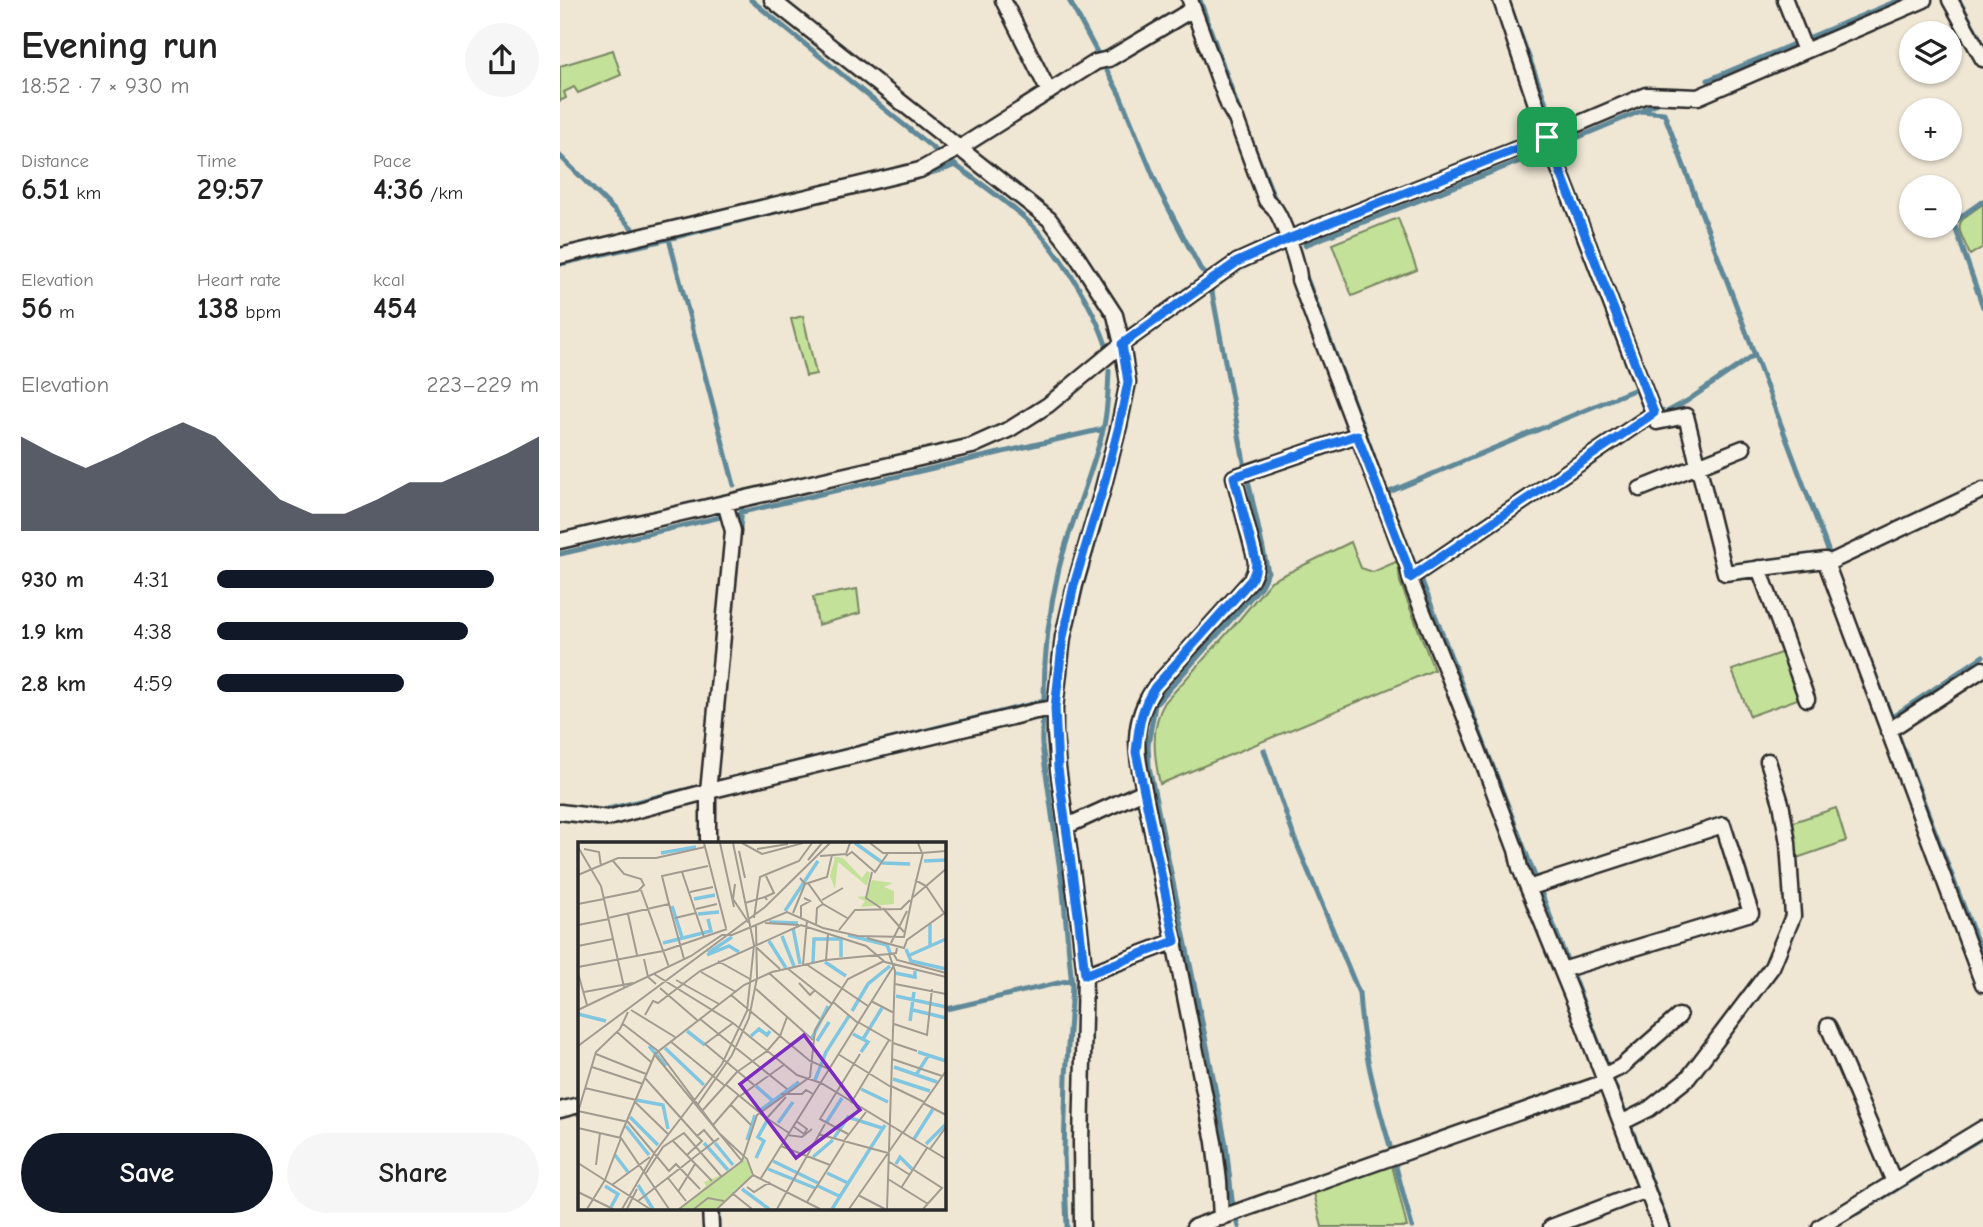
<!DOCTYPE html>
<html lang="en">
<head>
<meta charset="utf-8">
<style>
	:root { --surface:#fff; --page:#f6f6f6; --text:#222; --muted:#767676; --accent:#111827 }
	body { margin:0; font-family:"Comic Neue",sans-serif; background:var(--page); color:var(--text); height:100vh; display:flex; flex-direction:column; font-size:26px; white-space:nowrap }
	* { box-sizing:border-box; margin:0 }
	p { font-size:23px; color:var(--muted) }
	.icon { flex:none; width:38px; height:38px; fill:none; stroke:currentColor; stroke-width:2; stroke-linecap:round; stroke-linejoin:round }
	.map { position:relative; flex:1; overflow:hidden }
	.sheet { display:flex; flex-direction:column; background:var(--surface); width:560px }
	.sheet>* { flex:none }
	.buttons { position:absolute; left:1339px; top:21px; display:grid; gap:14px }
	.buttons a { display:grid; place-items:center; width:63px; height:63px; border-radius:50%; background:var(--surface); box-shadow:0 2px 5px #0004; font-size:35px }
	.pin { position:absolute; display:grid; place-items:center; width:60px; height:60px; color:#fff; margin:-30px; border-radius:14px; box-shadow:0 4px 10px #0006 }
	.round { display:grid; place-items:center; flex:none; width:74px; height:74px; border-radius:37px; background:var(--page) }
	.head { display:flex; align-items:center; justify-content:space-between; height:119px; padding:0 21px }
	h1 { font-size:38px; font-weight:800; line-height:52px }
	.stats { display:grid; grid-template-columns:repeat(3,1fr); gap:10px; height:119px; padding:7px 21px }
	.stats div { display:grid; align-content:center }
	.stats b { font-size:30px; font-weight:800 }
	.stats small { font-size:19px; font-weight:400 }
	.stats p { font-size:19px }
	.chart { height:196px; padding:14px 21px }
	.chart p { display:flex; justify-content:space-between }
	.chart svg { width:100%; height:126px; margin-top:7px; fill:var(--accent); opacity:.7 }
	.primary-button { display:flex; gap:14px; margin-top:auto; padding:14px 21px }
	.primary-button a { flex:1; height:80px; border-radius:42px; background:var(--accent); color:#fff; font-size:28px; font-weight:800; line-height:80px; text-align:center }
	.primary-button a+a { background:var(--page); color:var(--text) }
	ul { padding:0 21px; list-style:none; font-size:23px }
	li { display:grid; grid-template-columns:112px 84px 1fr; align-items:center; height:52px }
	li i { height:18px; border-radius:9px; background:var(--accent) }
	main { display:flex; flex:1; min-height:0 }
	.map>svg:first-child { display:block }
	.green { fill:#c3e198; stroke:#778662; stroke-width:2 }
	.lines { fill:none; stroke-linecap:round; stroke-linejoin:round }
	.stream { stroke:#5e8898; stroke-width:5 }
	.minor-casing { stroke:#2b2b2b; stroke-width:19 }
	.minor { stroke:#f7f3e8; stroke-width:14 }
	.route-casing { stroke:#fff; stroke-width:14 }
	.route { stroke:#1a73e8; stroke-width:9 }
	.inset-river { fill:none; stroke:#80c6e1; stroke-width:3.5 }
	.inset-road { fill:none; stroke:#a19b90; stroke-width:2 }
	.view { fill:#7b2cbf; fill-opacity:0.15; stroke:#7b2cbf; stroke-width:3.5 }
	.inset-edge { fill:none; stroke:#2b2b2b; stroke-width:3.5 }
</style>
</head>
<body>
<main>
<section class="sheet">
<div class="head"><div><h1>Evening run</h1><p>18:52 · 7 × 930 m</p></div><a class="round"><svg class="icon" aria-label="share" viewBox="0 0 24 24"><path d="M12 15V3M7 8l5-5 5 5M5 13v7h14v-7"/></svg></a></div>
<div class="stats">
<div><p>Distance</p><b>6.51<small> km</small></b></div>
<div><p>Time</p><b>29:57</b></div>
<div><p>Pace</p><b>4:36<small> /km</small></b></div>
</div>
<div class="stats">
<div><p>Elevation</p><b>56<small> m</small></b></div>
<div><p>Heart rate</p><b>138<small> bpm</small></b></div>
<div><p>kcal</p><b>454</b></div>
</div>
<div class="chart"><p><span>Elevation</span>223–229 m</p>
<svg viewBox="0 0 160 44" preserveAspectRatio="none"><path d="M0 44V11L10 17L20 22L30 17L40 11L50 6L60 11L70 22L80 33L90 38L100 38L110 33L120 27L130 27L140 22L150 17L160 11V44z"/></svg>
</div>
<ul>
<li><b>930 m</b>4:31<i style="width:86%"></i></li>
<li><b>1.9 km</b>4:38<i style="width:78%"></i></li>
<li><b>2.8 km</b>4:59<i style="width:58%"></i></li>
</ul>
<div class="primary-button"><a>Save</a><a>Share</a></div>
</section>
<div class="map">
<svg width="1423" height="1227" viewBox="0 0 1423 1227">
	<rect width="100%" height="100%" fill="#efe6d4"/>
	<filter id="ink" filterUnits="userSpaceOnUse"><feTurbulence type="fractalNoise" baseFrequency=".0143" numOctaves="2"/><feDisplacementMap in="SourceGraphic" scale="14" xChannelSelector="R" yChannelSelector="G"/><feConvolveMatrix kernelMatrix="1 2 1 2 8 2 1 2 1" color-interpolation-filters="sRGB"/></filter>
	<g filter="url(#ink)">
		<path class="green" d="M 53,50 L 61,75 L 18,93 L 14,87 L 4,92 L 6,98 L 0,101 L 0,66 Z
			M 1423,204 L 1423,247 L 1410,255 C 1396,222 1392,225 1423,204 Z
			M 838,218 L 857,270 L 792,296 L 772,244 Z
			M 243,316 L 256,374 L 246,376 L 231,319 Z
			M 791,542 L 801,568 L 813,572 L 838,561 L 840,582 L 874,670 L 600,784 C 594,757 590,726 605,702 L 678,621 L 711,581 Z
			M 297,589 L 300,613 L 258,625 L 253,597 Z
			M 1226,651 L 1243,697 L 1190,716 L 1172,670 Z
			M 1276,808 L 1286,841 L 1234,859 L 1227,824 Z
			M 832,1165 L 847,1227 L 762,1227 L 754,1193 Z"/>
		<g class="lines">
			<path class="stream" d="M 191,0 C 250,48 309,97 369,145 C 402,172 440,194 471,224 C 499,251 534,308 546,345
				M 509,0 L 560,95 L 600,192 L 640,268 L 646,275
				M 640,0 L 681,116
				M 1400,2 L 1423,44
				M 950,6 L 993,122
				M 1148,80 L 1339,0
				M 1084,109 L 1098,103
				M 686,128 L 714,197
				M 0,156 L 75,231
				M 363,175 L 388,168 L 395,165
				M 1423,201 L 1400,217 L 1394,224 L 1423,307
				M 109,239 L 174,485
				M 745,245 L 983,152 L 1081,111 L 1104,113 L 1271,558
				M 0,264 L 88,244 L 235,207
				M 746,276 L 814,457
				M 652,292 L 684,462 L 708,572 L 701,586 L 595,705 L 588,745 L 589,767 L 647,1046 L 666,1145 L 672,1200 L 679,1227
				M 1097,407 L 1105,413 L 1127,401 L 1194,355
				M 827,493 L 1083,386
				M 179,537 L 182,508
				M 0,554 L 543,429
				M 862,581 L 1109,1227
				M 1307,653 L 1423,957
				M 1332,717 L 1423,656
				M 704,750 L 734,837 L 799,993 C 802,1045 815,1096 830,1146
				M 44,810 L 476,703 L 484,699
				M 383,1010 L 511,980
				M 836,1167 L 852,1227
				M 158,1208 L 158,1227
				M 1297,1213 L 1423,1137
				M 507,1227 L 504,1154 L 506,1077 L 512,986 L 503,891 L 482,745 C 481,728 484,713 484,696 C 484,653 489,611 499,568 C 511,521 531,477 543,430 C 548,410 548,390 549,371"/>
			<defs>
				<path id="minor" d="M 212,0 L 489,219 L 512,249 L 555,315 L 562,344 L 568,382 L 559,426 L 542,492 L 515,585 L 503,637 L 495,708 L 495,733 L 498,768 L 519,922 L 525,975 L 521,1142 L 522,1227
					M 443,0 L 489,92
					M 630,0 L 669,107 L 676,119 L 706,200 C 709,203 712,205 715,209 C 723,221 740,267 739,280 L 848,567 L 851,582 L 919,752 L 956,850 L 960,868 L 1019,1013 L 1101,1227
					M 941,0 L 989,143 L 1097,422 L 1126,416 L 1165,573 L 1265,560 L 1423,984
					M 1225,0 L 1245,51
					M 1390,0 L 1423,59
					M 0,256 L 360,170 L 398,149 L 536,62 L 549,59 L 633,9
					M 1080,489 L 1183,448
					M 0,541 L 412,446 L 450,429 L 488,405 L 562,344 L 677,262 L 728,239 L 987,137 L 1086,95 L 1138,97 L 1364,0
					M 1266,564 L 1423,490
					M 1199,568 L 1247,699
					M 850,578 L 1094,413
					M 1328,731 L 1423,669
					M 584,791 L 654,1142 L 659,1181 L 661,1218
					M 0,812 L 48,818 L 157,789 L 476,711 L 495,708
					M 507,826 L 584,791 C 576,751 570,723 595,687 L 691,580 L 695,571 L 696,561 L 674,477 L 797,435
					M 148,844 L 148,792 L 173,531 L 165,503
					M 968,888 L 1163,825 L 1191,913 L 1002,970
					M 525,975 L 615,941
					M 1268,1026 L 1334,1182
					M 1043,1076 L 1061,1067 L 1119,1016
					M 0,1110 L 19,1105
					M 1061,1123 L 1089,1109 L 1128,1078 L 1212,967 L 1233,916 L 1228,843 L 1221,803 L 1208,761
					M 150,1208 L 151,1227
					M 634,1227 L 1045,1082
					M 991,1227 L 1087,1190
					M 1260,1227 L 1423,1128"/>
			</defs>
			<use href="#minor" class="minor-casing"/>
			<use href="#minor" class="minor"/>
		</g>
	</g>
	<g class="lines" filter="url(#ink)">
		<defs>
			<path id="route" d="M 987,137 L 1094,413 L 850,578 L 848,567 L 797,435 L 674,477 L 696,561 L 695,571 L 691,580 L 595,687 C 580,709 579,726 576,752 L 615,941 L 525,975 L 519,922 L 498,768 L 495,708 L 503,637 L 514,585 L 542,492 L 559,426 L 568,382 L 562,344 L 677,262 L 728,239 Z"/>
		</defs>
		<use href="#route" class="route-casing"/>
		<use href="#route" class="route"/>
	</g>
	<g transform="translate(18 842)">
		<rect width="368" height="368" fill="#efe6d4"/>
		<path d="M 253,14 L 265,16 L 284,36 L 289,29 L 292,31 L 289,44 L 260,20 L 257,47 L 252,34 L 257,16 ZM 294,38 L 315,41 L 306,45 L 316,49 L 316,62 L 283,65 L 287,59 L 279,55 L 289,54 ZM 166,316 L 175,329 L 171,337 L 138,367 L 102,367 L 128,344 L 126,340 L 151,330 Z" fill="#c3e198"/>
		<path class="inset-river" d="M 277,1 L 305,21 L 332,22M 83,11 L 118,5M 346,19 L 368,18M 116,57 L 137,53M 94,64 L 104,95M 207,69 L 240,19M 120,72 L 141,70M 191,80 L 220,81M 215,86 L 222,122M 270,93 L 309,103 L 313,113M 204,94 L 216,124M 191,99 L 208,126M 85,101 L 133,89 L 130,77M 352,105 L 352,82M 328,107 L 333,119 L 368,127M 130,111 L 154,95M 129,113 L 151,104 L 161,110M 332,113 L 368,97M 235,120 L 236,97 L 263,97 L 263,115M 247,120 L 268,134M 317,131 L 337,135 L 337,129M 318,154 L 368,165M 335,168 L 368,176M 274,169 L 290,142 L 312,124M 0,172 L 28,179M 332,179 L 336,150M 109,189 L 127,203M 275,192 L 290,200 L 283,210M 173,194 L 181,187 L 189,193 L 192,189M 234,196 L 250,164M 285,197 L 304,166M 239,199 L 251,180M 71,204 L 88,224M 87,206 L 126,243M 340,210 L 368,219M 316,225 L 359,240M 338,233 L 350,214M 315,237 L 352,249M 237,238 L 248,210 L 271,174M 178,244 L 195,259M 283,247 L 310,260M 58,258 L 85,263 L 90,287M 181,269 L 221,240M 52,275 L 80,303M 200,281 L 215,260M 248,281 L 264,256M 48,284 L 71,313M 256,296 L 270,275 L 304,286M 336,297 L 355,267M 169,298 L 177,273M 126,301 L 150,328M 137,301 L 155,323M 348,302 L 368,282M 37,313 L 50,330M 235,315 L 255,298M 178,316 L 186,299 L 180,295 L 190,277M 195,319 L 240,341M 318,322 L 322,315 L 335,328M 190,327 L 237,346M 249,331 L 270,341M 60,343 L 75,367M 27,344 L 40,352 L 33,365M 240,344 L 261,354M 164,347 L 191,367M 254,367 L 307,283"/>
		<path class="inset-road" d="M 126,1 L 148,86M 142,1 L 156,65M 164,1 L 184,12 L 225,1M 292,1 L 305,11 L 345,11 L 334,56M 340,1 L 344,11 L 368,9M 0,5 L 23,44 L 46,145M 6,7 L 21,10 L 23,24M 179,7 L 210,2M 161,9 L 167,36M 242,14 L 268,12 L 272,1M 268,14 L 274,10 L 297,30 L 310,11M 230,18 L 244,1M 104,30 L 126,95M 294,30 L 288,56 L 303,66M 0,33 L 40,16 L 78,16 L 127,5M 222,36 L 227,42 L 249,35 L 254,13M 337,38 L 348,44 L 366,71M 230,41 L 245,62 L 271,77M 157,42 L 155,57 L 171,81M 63,48 L 91,125M 112,50 L 135,45M 187,55 L 196,51 L 188,34M 26,56 L 60,49 L 66,43 L 63,37 L 46,32 L 35,19M 244,58 L 265,46M 167,61 L 187,55 L 189,58M 0,62 L 26,57M 91,62 L 106,117M 305,66 L 326,90M 118,67 L 139,62M 215,71 L 227,42M 50,72 L 59,113M 223,75 L 223,64 L 232,59 L 226,56M 30,76 L 91,62 L 84,34 L 130,24M 97,76 L 118,71M 176,76 L 182,35 L 221,19 L 234,1M 187,81 L 221,83M 0,83 L 31,77M 238,83 L 239,66 L 245,62M 261,88 L 277,68 L 323,67 L 332,58M 289,96 L 326,106 L 329,98 L 368,70M 313,101 L 329,69M 0,104 L 35,97M 179,106 L 202,127M 315,111 L 319,118 L 368,131M 66,117 L 70,135 L 78,142M 248,118 L 250,92M 140,119 L 172,137M 228,122 L 290,164M 225,123 L 229,78M 0,125 L 85,109 L 149,87M 209,126 L 254,162M 123,130 L 158,150M 0,131 L 9,163M 191,131 L 242,177M 76,132 L 155,181 L 219,233 L 243,241 L 368,317M 98,138 L 141,162M 221,141 L 232,153 L 237,148M 317,142 L 368,152M 82,146 L 119,178M 178,147 L 235,198M 6,150 L 55,141M 153,153 L 232,219 L 251,227M 293,159 L 316,171M 255,160 L 280,181M 0,168 L 113,114 L 144,93 L 154,93 L 209,70 L 245,86 L 280,94 L 326,95 L 334,56 L 368,27M 53,168 L 97,195M 67,173 L 75,159 L 80,161 L 122,129 L 223,83 L 288,104 L 307,120 L 368,135M 122,177 L 209,247M 280,180 L 313,199M 155,181 L 127,202 L 176,243M 45,182 L 80,209 L 141,291 L 169,317 L 175,333M 316,182 L 349,193 L 354,147M 39,190 L 73,220M 92,199 L 146,243M 315,201 L 339,209M 0,204 L 187,65 L 252,1M 18,212 L 68,232M 260,212 L 313,245M 77,213 L 164,319 L 101,367M 314,217 L 364,234M 14,225 L 65,242M 159,230 L 189,209 L 202,194 L 209,175M 67,236 L 119,294 L 126,288 L 136,300M 147,242 L 181,270M 313,244 L 346,260M 7,246 L 58,258M 203,252 L 224,252 L 228,248 L 235,252M 162,254 L 207,222M 57,260 L 91,293M 273,261 L 311,198M 345,261 L 368,273M 120,262 L 154,213 L 171,176 L 179,136 L 178,83M 152,262 L 173,283M 0,269 L 50,280 L 91,329 L 98,322 L 122,347M 124,269 L 159,230M 0,270 L 18,210 L 42,187 L 50,170M 181,271 L 211,291M 189,276 L 208,255M 135,283 L 161,253M 215,284 L 226,292 L 229,287 L 218,279M 0,286 L 43,296 L 91,367M 325,291 L 368,229M 240,292 L 310,311M 270,292 L 242,277 L 282,212M 209,293 L 224,295 L 234,287M 42,295 L 77,212 L 166,143 L 194,130 L 248,118 L 311,112 L 318,111 L 319,106M 95,299 L 134,339M 265,300 L 288,270M 203,304 L 252,323M 352,307 L 368,285M 109,313 L 124,299 L 119,294M 164,319 L 179,273 L 232,235 L 237,188 L 270,137 L 306,119M 310,319 L 332,333M 0,321 L 72,367M 18,323 L 22,291M 336,328 L 364,346 L 345,367M 68,331 L 85,305 L 106,291 L 143,334M 175,333 L 242,367M 90,336 L 108,359M 183,336 L 315,125M 310,337 L 350,362M 27,338 L 43,296M 34,343 L 72,315M 169,345 L 176,350 L 192,340M 323,346 L 349,306M 0,350 L 35,367M 100,350 L 117,322M 154,351 L 174,367M 280,353 L 307,367M 60,359 L 141,296M 229,360 L 266,301M 9,367 L 27,338M 44,367 L 77,310 L 144,222 L 169,169 L 176,103 L 155,1M 49,367 L 59,347M 116,367 L 130,356 L 146,359M 139,367 L 175,333M 199,367 L 247,282M 271,367 L 324,291M 309,367 L 317,129 L 311,112"/>
		<path class="view" d="M 226,193 L 282,268 L 218,316 L 162,242 Z"/>
		<rect width="368" height="368" class="inset-edge"/>
	</g>
</svg>
<div class="buttons">
<a><svg class="icon" aria-label="layers" viewBox="0 0 24 24"><path d="M12 4l9 5-9 5-9-5zM3 14l9 5 9-5"/></svg></a>
<a>+</a>
<a>−</a>
</div>
<div class="pin" style="left:987px;top:137px;background:#1e9e55"><svg class="icon" aria-label="arrive" viewBox="0 0 24 24"><path d="M6 21V4h12l-3 4 3 4H6"/></svg></div>
</div>
</main>
</body>
</html>
